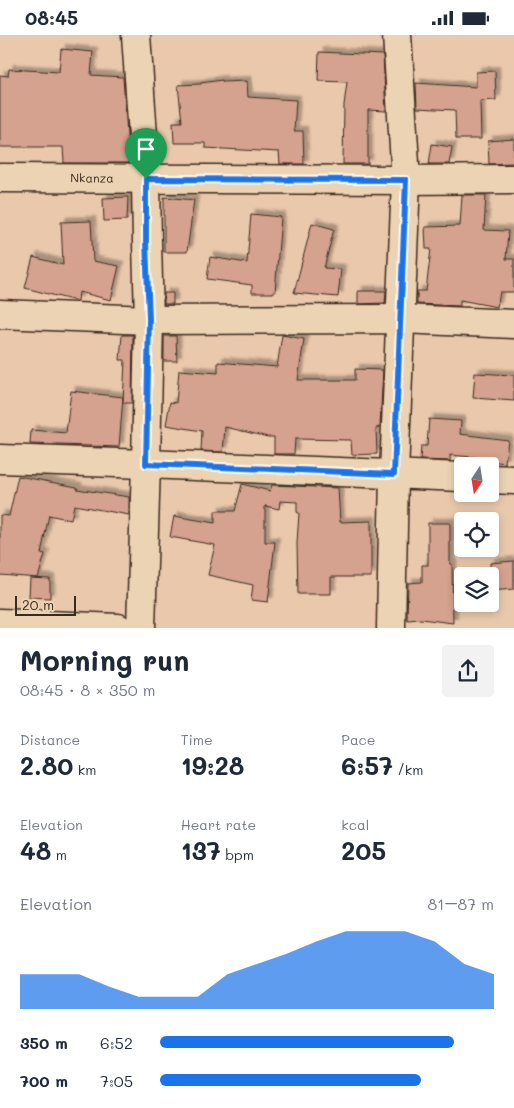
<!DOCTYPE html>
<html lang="en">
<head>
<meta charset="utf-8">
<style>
	:root { --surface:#fff; --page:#f2f2f3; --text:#1f2937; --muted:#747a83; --accent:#1a73e8 }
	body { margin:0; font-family:Mali,sans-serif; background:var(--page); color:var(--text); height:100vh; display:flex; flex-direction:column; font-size:19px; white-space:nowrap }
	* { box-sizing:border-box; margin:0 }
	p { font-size:16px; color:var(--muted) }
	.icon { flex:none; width:28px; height:28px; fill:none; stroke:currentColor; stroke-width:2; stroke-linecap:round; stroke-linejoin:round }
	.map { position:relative; height:593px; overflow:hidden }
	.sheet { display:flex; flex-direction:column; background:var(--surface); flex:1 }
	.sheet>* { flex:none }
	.needle { width:32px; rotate:192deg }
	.controls { position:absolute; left:454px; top:422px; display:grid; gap:10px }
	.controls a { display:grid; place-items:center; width:45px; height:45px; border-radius:5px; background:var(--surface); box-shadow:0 2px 8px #0003; font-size:25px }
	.scale { position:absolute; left:15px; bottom:12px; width:61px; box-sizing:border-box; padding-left:5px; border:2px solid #3b2a1e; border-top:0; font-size:14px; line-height:18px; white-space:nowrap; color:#3b2a1e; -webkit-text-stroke:4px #ecd3b4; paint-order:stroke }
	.pin { position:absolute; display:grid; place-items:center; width:42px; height:42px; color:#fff; margin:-51px -21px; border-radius:50% 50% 50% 0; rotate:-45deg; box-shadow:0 0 5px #0007 }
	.pin .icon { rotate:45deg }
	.round { display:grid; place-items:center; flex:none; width:52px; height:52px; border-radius:5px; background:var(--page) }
	.overview { display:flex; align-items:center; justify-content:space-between; height:85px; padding:0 20px }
	h1 { font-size:28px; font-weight:700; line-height:38px }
	.figures { display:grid; grid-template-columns:repeat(3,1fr); gap:8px; height:85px; padding:5px 20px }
	.figures div { display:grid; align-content:center }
	.figures b { font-size:25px; font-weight:700 }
	.figures small { font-size:14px; font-weight:400 }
	.figures p { font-size:14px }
	.chart { height:140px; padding:10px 20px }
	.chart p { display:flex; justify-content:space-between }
	.chart svg { width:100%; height:90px; margin-top:5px; fill:var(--accent); opacity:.7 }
	ul { padding:0 20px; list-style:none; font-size:16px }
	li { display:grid; grid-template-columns:80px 60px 1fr; align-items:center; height:38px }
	li i { height:12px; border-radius:6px; background:var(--accent) }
	.status { display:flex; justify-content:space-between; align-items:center; height:35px; padding:0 25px; background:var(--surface); direction:ltr }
	.status svg { height:14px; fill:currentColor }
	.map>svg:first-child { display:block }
	.building { fill:#d4a28e; stroke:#3b2a1e; filter:url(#shadow) }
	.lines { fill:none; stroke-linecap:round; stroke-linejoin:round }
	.minor-casing { stroke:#3b2a1e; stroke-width:31 }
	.minor { stroke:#ecd3b4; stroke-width:28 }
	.route-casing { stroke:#fff; stroke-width:10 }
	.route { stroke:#1a73e8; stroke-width:6 }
	.labels { text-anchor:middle; stroke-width:4; stroke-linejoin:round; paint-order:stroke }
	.street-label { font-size:12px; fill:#3b2a1e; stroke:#ecd3b4 }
</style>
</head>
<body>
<div class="status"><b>08:45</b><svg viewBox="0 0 49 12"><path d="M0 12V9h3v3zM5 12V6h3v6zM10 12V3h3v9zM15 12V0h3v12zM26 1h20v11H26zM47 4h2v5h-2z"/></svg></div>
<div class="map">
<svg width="514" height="593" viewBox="0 0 514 593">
	<defs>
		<filter id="shadow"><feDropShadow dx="4.5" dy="-4.5" stdDeviation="1" flood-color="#0004"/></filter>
	</defs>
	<rect width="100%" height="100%" fill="#eac8ac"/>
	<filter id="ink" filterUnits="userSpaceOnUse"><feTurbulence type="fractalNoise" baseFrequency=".02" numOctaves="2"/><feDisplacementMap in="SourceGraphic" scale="10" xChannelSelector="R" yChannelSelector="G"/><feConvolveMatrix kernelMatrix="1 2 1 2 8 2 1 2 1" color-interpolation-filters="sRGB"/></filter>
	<g filter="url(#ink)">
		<path class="building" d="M 61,14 L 93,17 L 91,40 L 123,42 L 129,128 L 64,128 L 63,112 L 0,112 L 0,40 L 8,41 L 9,34 L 59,37 Z
			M 319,17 L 383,20 L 386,76 L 368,75 L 368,129 L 343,129 L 344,70 L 347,47 L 318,46 Z
			M 495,36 L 496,65 L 480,66 L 481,104 L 456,104 L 455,75 L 417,73 L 416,48 L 476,52 L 476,37 Z
			M 222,45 L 222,47 L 247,46 L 248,62 L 296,65 L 294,96 L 303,96 L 304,129 L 280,129 L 279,117 L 205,113 L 205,108 L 174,108 L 173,87 L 182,87 L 178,50 L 201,49 L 201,48 Z
			M 514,104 L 514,128 L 489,129 L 488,106 Z
			M 432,109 L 452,112 L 449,129 L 429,129 Z
			M 462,160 L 486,160 L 484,195 L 508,196 L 506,224 L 514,224 L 514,257 L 500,257 L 497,272 L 460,265 L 460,271 L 417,269 L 417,256 L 426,256 L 431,214 L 426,214 L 425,192 L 460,191 Z
			M 128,162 L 127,185 L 104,186 L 103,163 Z
			M 164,162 L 194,165 L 187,217 L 164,217 Z
			M 251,179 L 281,182 L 275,257 L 273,257 L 273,258 L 252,258 L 252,250 L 207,244 L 210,222 L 247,228 Z
			M 91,186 L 93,226 L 119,231 L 111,265 L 79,257 L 78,266 L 76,266 L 25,253 L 33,222 L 63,230 L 61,187 Z
			M 312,188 L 334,194 L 324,233 L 341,234 L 338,262 L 294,258 Z
			M 358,256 L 386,256 L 385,268 L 358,269 Z
			M 164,258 L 173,258 L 173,269 L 164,269 Z
			M 122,300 L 133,300 L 132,368 L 123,368 L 125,325 L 120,325 Z
			M 282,300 L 304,304 L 298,345 L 355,345 L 355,334 L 383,335 L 380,392 L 376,393 L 377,419 L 352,420 L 351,405 L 295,404 L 294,419 L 274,419 L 274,402 L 268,402 L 225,392 L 223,417 L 201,416 L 202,396 L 166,390 L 170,367 L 176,368 L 179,335 L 218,338 L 218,327 L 277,332 Z
			M 164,301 L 176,301 L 177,326 L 164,326 Z
			M 475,338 L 514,340 L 514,366 L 473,363 Z
			M 71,356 L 123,362 L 119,412 L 30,409 L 31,395 L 66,398 Z
			M 429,384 L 461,386 L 460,399 L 508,405 L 505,428 L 483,425 L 483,423 L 450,420 L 450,426 L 420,425 L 421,411 L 427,411 Z
			M 18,441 L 77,452 L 77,454 L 129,462 L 129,480 L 74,470 L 71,485 L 49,480 L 41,518 L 45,519 L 38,543 L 0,540 L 0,480 L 9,481 Z
			M 242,449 L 270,456 L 272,450 L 338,453 L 340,487 L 371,486 L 371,542 L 331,542 L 331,559 L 298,559 L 297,508 L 299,478 L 297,477 L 297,467 L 280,466 L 279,474 L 265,471 L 265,507 L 275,507 L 268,567 L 251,565 L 253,550 L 208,540 L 215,510 L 170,502 L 174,481 L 215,488 L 215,476 L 235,476 Z
			M 428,488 L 450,488 L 450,529 L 452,529 L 453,588 L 421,584 L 407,585 L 408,548 L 422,547 L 422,530 L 428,530 Z
			M 514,526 L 514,554 L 490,556 L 490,528 Z
			M 30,543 L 50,544 L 50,563 L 29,562 Z"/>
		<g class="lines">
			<defs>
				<g id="minor">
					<path d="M 136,0 L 146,144 L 147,207 L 149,285 L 146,429 L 141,593"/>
					<path id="s1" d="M 0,143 L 406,145 L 514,144"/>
					<path d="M 0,279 L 149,285 L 401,284 L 514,289"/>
					<path d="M 0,424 L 146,429 L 462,442"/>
					<path d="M 490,444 L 514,445"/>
					<path d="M 0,588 L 118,593"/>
					<path d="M 391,593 L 394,439 L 406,145 L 397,0"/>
				</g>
			</defs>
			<use href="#minor" class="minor-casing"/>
			<use href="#minor" class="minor"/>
		</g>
	</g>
	<g class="lines" filter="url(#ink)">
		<defs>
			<path id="route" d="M 146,144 L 406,145 L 394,439 L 146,429 L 149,284 L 146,207 Z"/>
		</defs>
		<use href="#route" class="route-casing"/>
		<use href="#route" class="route"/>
	</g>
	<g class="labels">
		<g class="street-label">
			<text dy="4" stroke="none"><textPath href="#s1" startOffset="92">Nkanza</textPath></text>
		</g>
	</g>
</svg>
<div class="controls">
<a><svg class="needle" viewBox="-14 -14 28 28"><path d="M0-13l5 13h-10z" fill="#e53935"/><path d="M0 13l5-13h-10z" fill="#747a83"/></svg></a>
<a><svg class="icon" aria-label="locate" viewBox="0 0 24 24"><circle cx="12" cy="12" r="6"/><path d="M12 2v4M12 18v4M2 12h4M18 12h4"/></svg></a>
<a><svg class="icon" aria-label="layers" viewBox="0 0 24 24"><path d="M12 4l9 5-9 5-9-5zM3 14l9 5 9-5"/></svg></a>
</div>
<div class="scale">20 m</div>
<div class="pin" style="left:146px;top:144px;background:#1e9e55"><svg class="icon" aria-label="arrive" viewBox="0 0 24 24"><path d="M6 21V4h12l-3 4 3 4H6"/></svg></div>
</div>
<section class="sheet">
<div class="overview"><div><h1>Morning run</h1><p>08:45 · 8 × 350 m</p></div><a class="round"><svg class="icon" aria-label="share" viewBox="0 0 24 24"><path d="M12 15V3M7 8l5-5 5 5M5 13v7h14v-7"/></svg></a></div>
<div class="figures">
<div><p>Distance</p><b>2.80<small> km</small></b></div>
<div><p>Time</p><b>19:28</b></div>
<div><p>Pace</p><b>6:57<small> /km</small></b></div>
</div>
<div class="figures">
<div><p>Elevation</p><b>48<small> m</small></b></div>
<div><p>Heart rate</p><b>137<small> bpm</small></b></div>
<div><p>kcal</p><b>205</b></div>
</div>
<div class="chart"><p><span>Elevation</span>81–87 m</p>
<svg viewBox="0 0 160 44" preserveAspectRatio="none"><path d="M0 44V27L10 27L20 27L30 33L40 38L50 38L60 38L70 27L80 22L90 17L100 11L110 6L120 6L130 6L140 11L150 22L160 27V44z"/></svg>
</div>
<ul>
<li><b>350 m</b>6:52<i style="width:88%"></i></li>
<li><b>700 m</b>7:05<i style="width:78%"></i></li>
</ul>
</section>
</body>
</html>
